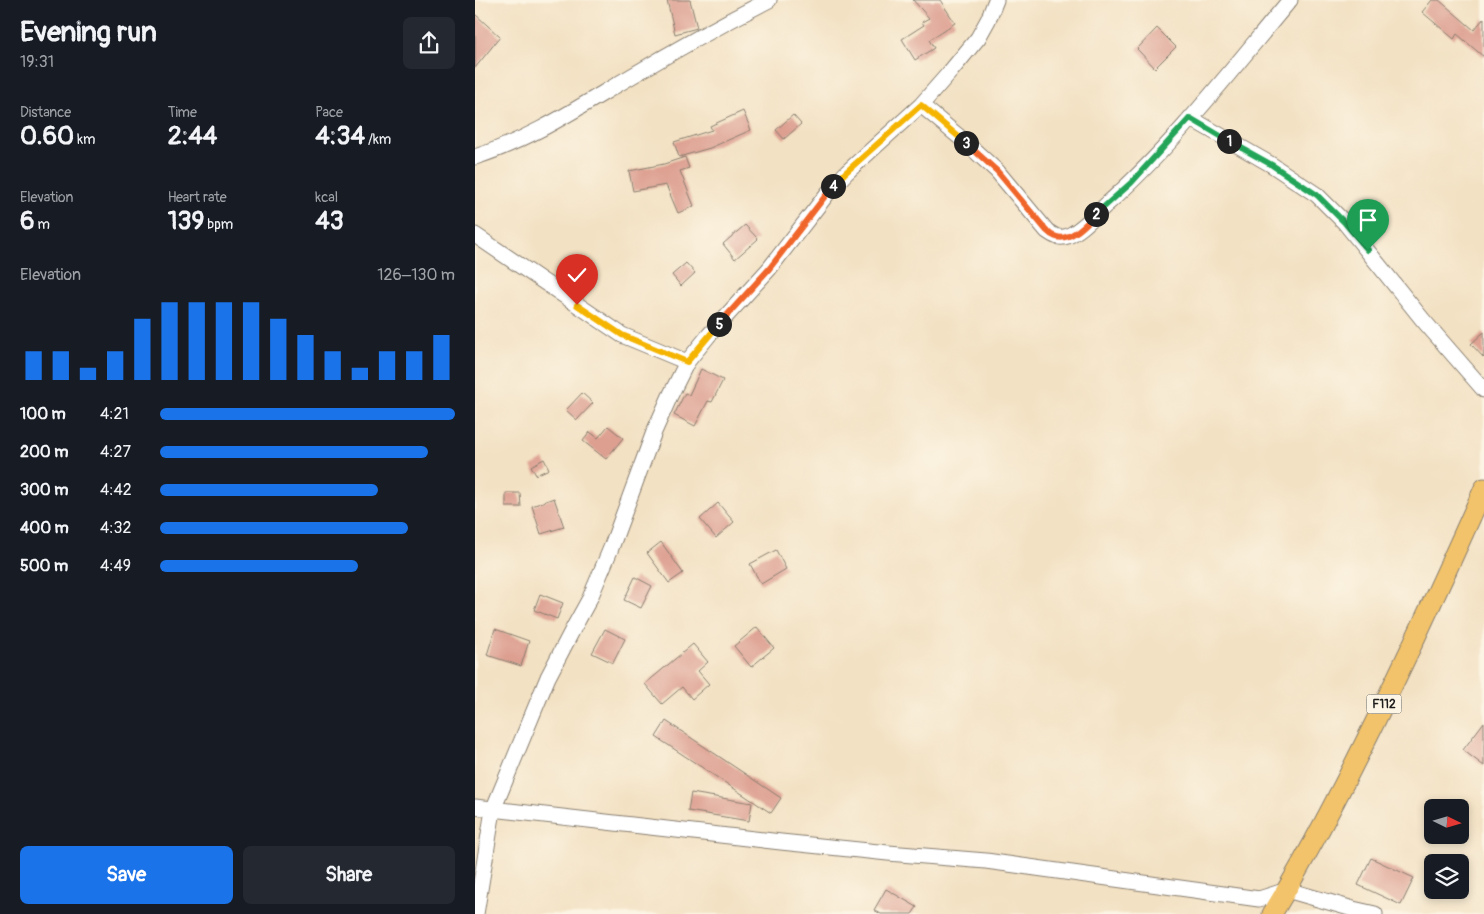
<!DOCTYPE html>
<html lang="en">
<head>
<meta charset="utf-8">
<style>
	:root { --surface:#171b24; --page:#242831; --text:#f1f3f6; --muted:#9ea1a6; --accent:#1a73e8 }
	body { margin:0; font-family:Pangolin,sans-serif; background:var(--page); color:var(--text); height:100vh; display:flex; flex-direction:column; font-size:19px; white-space:nowrap }
	* { box-sizing:border-box; margin:0 }
	p { font-size:16px; color:var(--muted) }
	.icon { flex:none; width:28px; height:28px; fill:none; stroke:currentColor; stroke-width:2; stroke-linecap:round; stroke-linejoin:round }
	.map { position:relative; flex:1; overflow:hidden }
	.side { display:flex; flex-direction:column; background:var(--surface); width:475px }
	.side>* { flex:none }
	.needle { width:32px; rotate:95deg }
	.controls { position:absolute; left:949px; top:799px; display:grid; gap:10px }
	.controls a { display:grid; place-items:center; width:45px; height:45px; border-radius:8px; background:var(--surface); box-shadow:0 2px 8px #0003; font-size:25px }
	.pin { position:absolute; display:grid; place-items:center; width:42px; height:42px; color:#fff; margin:-51px -21px; border-radius:50% 50% 50% 0; rotate:-45deg; box-shadow:0 0 5px #0007 }
	.pin .icon { rotate:45deg }
	.km { position:absolute; width:25px; height:25px; margin:-12px; border-radius:50%; background:#222; color:#fff; font-size:14px; line-height:25px; text-align:center }
	.round { display:grid; place-items:center; flex:none; width:52px; height:52px; border-radius:8px; background:var(--page) }
	.summary { display:flex; align-items:center; justify-content:space-between; height:85px; padding:0 20px }
	h1 { font-size:28px; font-weight:700; line-height:38px }
	.metrics { display:grid; grid-template-columns:repeat(3,1fr); gap:8px; height:85px; padding:5px 20px }
	.metrics div { display:grid; align-content:center }
	.metrics b { font-size:25px; font-weight:700 }
	.metrics small { font-size:14px; font-weight:400 }
	.metrics p { font-size:14px }
	.chart { height:140px; padding:10px 20px }
	.chart p { display:flex; justify-content:space-between }
	.chart svg { width:100%; height:90px; margin-top:5px; stroke:var(--accent); stroke-width:6 }
	.primary-button { display:flex; gap:10px; margin-top:auto; padding:10px 20px }
	.primary-button a { flex:1; height:58px; border-radius:8px; background:var(--accent); color:#fff; font-size:20px; font-weight:700; line-height:58px; text-align:center }
	.primary-button a+a { background:var(--page); color:var(--text) }
	ul { padding:0 20px; list-style:none; font-size:16px }
	li { display:grid; grid-template-columns:80px 60px 1fr; align-items:center; height:38px }
	li i { height:12px; border-radius:6px; background:var(--accent) }
	main { display:flex; flex:1; min-height:0 }
	.map>svg:first-child { display:block }
	.building { fill:#dd9f90 }
	.lines { fill:none; stroke-linecap:round; stroke-linejoin:round }
	.minor-casing { stroke:#887e70; stroke-width:17 }
	.major-casing { stroke:#887e70; stroke-width:21 }
	.minor { stroke:#fff; stroke-width:15 }
	.major { stroke:#f2c36a; stroke-width:19 }
	.split-1-casing { stroke:#fff; stroke-width:10 }
	.split-2-casing { stroke:#fff; stroke-width:10 }
	.split-3-casing { stroke:#fff; stroke-width:10 }
	.split-4-casing { stroke:#fff; stroke-width:10 }
	.split-5-casing { stroke:#fff; stroke-width:10 }
	.split-6-casing { stroke:#fff; stroke-width:10 }
	.split-1 { stroke:#22a559; stroke-width:6 }
	.split-2 { stroke:#22a559; stroke-width:6 }
	.split-3 { stroke:#f0652b; stroke-width:6 }
	.split-4 { stroke:#f5b400; stroke-width:6 }
	.split-5 { stroke:#f0652b; stroke-width:6 }
	.split-6 { stroke:#f5b400; stroke-width:6 }
	.labels { text-anchor:middle; stroke-width:4; stroke-linejoin:round; paint-order:stroke }
	.shield { fill:#fcf5e5; stroke:#5f5d58; stroke-width:1 }
	.shield-label { font-size:12px; font-weight:bold; fill:#1c1c1c }
</style>
</head>
<body>
<main>
<section class="side">
<div class="summary"><div><h1>Evening run</h1><p>19:31</p></div><a class="round"><svg class="icon" aria-label="share" viewBox="0 0 24 24"><path d="M12 15V3M7 8l5-5 5 5M5 13v7h14v-7"/></svg></a></div>
<div class="metrics">
<div><p>Distance</p><b>0.60<small> km</small></b></div>
<div><p>Time</p><b>2:44</b></div>
<div><p>Pace</p><b>4:34<small> /km</small></b></div>
</div>
<div class="metrics">
<div><p>Elevation</p><b>6<small> m</small></b></div>
<div><p>Heart rate</p><b>139<small> bpm</small></b></div>
<div><p>kcal</p><b>43</b></div>
</div>
<div class="chart"><p><span>Elevation</span>126–130 m</p>
<svg viewBox="0 0 160 44" preserveAspectRatio="none"><path d="M5 44V30M15 44V30M25 44V38M35 44V30M45 44V14M55 44V6M65 44V6M75 44V6M85 44V6M95 44V14M105 44V22M115 44V30M125 44V38M135 44V30M145 44V30M155 44V22"/></svg>
</div>
<ul>
<li><b>100 m</b>4:21<i style="width:100%"></i></li>
<li><b>200 m</b>4:27<i style="width:91%"></i></li>
<li><b>300 m</b>4:42<i style="width:74%"></i></li>
<li><b>400 m</b>4:32<i style="width:84%"></i></li>
<li><b>500 m</b>4:49<i style="width:67%"></i></li>
</ul>
<div class="primary-button"><a>Save</a><a>Share</a></div>
</section>
<div class="map">
<svg width="1009" height="914" viewBox="0 0 1009 914">
	<rect width="100%" height="100%" fill="#fcf5e5"/>
	<filter id="ink" filterUnits="userSpaceOnUse"><feTurbulence type="fractalNoise" baseFrequency=".02" numOctaves="2"/><feDisplacementMap in="SourceGraphic" scale="10" xChannelSelector="R" yChannelSelector="G"/><feConvolveMatrix kernelMatrix="1 2 1 2 8 2 1 2 1" color-interpolation-filters="sRGB"/></filter>
	<filter id="wash" filterUnits="userSpaceOnUse"><feTurbulence type="fractalNoise" baseFrequency=".0096" numOctaves="4" result="noise"/><feDisplacementMap in="SourceGraphic" scale="20" xChannelSelector="R" yChannelSelector="G"/><feGaussianBlur stdDeviation="1.12" result="paint"/><feColorMatrix in="noise" values="0 0 0 0 0 0 0 0 0 0 0 0 0 0 0 0 0 1.4 0 .05"/><feComposite in="paint" operator="in"/></filter>
	<g filter="url(#wash)">
		<rect width="100%" height="100%" fill="#f3e1c3"/>
		<g id="blocks">
			<path class="building" d="M 192,0 L 215,0 L 222,28 L 200,34 Z
				M 438,0 L 465,0 L 480,23 L 454,40 L 459,48 L 440,60 L 427,39 L 449,25 L 447,22 L 454,18 Z
				M 957,0 L 964,0 L 999,30 L 1009,18 L 1009,57 L 982,34 L 979,39 L 947,12 Z
				M 0,14 L 25,37 L 0,68 Z
				M 682,28 L 701,47 L 680,68 L 662,49 Z
				M 268,111 L 276,130 L 235,148 L 204,157 L 199,142 L 237,130 L 235,126 Z
				M 318,115 L 326,124 L 309,139 L 301,130 Z
				M 210,157 L 214,168 L 205,171 L 219,206 L 203,213 L 191,185 L 158,191 L 154,171 L 189,164 Z
				M 270,225 L 283,239 L 260,259 L 248,244 Z
				M 211,263 L 220,273 L 206,286 L 197,275 Z
				M 1009,332 L 1009,358 L 996,344 Z
				M 226,369 L 248,380 L 237,402 L 233,401 L 220,426 L 199,415 L 210,393 L 214,395 Z
				M 107,393 L 118,403 L 102,420 L 91,410 Z
				M 133,426 L 148,438 L 131,459 L 108,441 L 115,432 L 123,438 Z
				M 69,459 L 74,469 L 61,475 L 56,466 Z
				M 31,493 L 45,493 L 46,507 L 31,507 Z
				M 79,498 L 89,527 L 66,534 L 57,506 Z
				M 243,503 L 259,522 L 241,538 L 225,519 Z
				M 186,542 L 208,573 L 194,583 L 172,553 Z
				M 301,550 L 311,569 L 286,584 L 275,564 Z
				M 160,577 L 177,586 L 166,608 L 149,600 Z
				M 65,594 L 88,603 L 82,619 L 59,610 Z
				M 282,627 L 299,648 L 276,667 L 259,646 Z
				M 20,629 L 54,641 L 46,666 L 12,655 Z
				M 130,629 L 150,639 L 138,663 L 117,653 Z
				M 218,644 L 233,662 L 223,671 L 234,684 L 217,699 L 207,687 L 187,704 L 170,684 Z
				M 191,721 L 306,798 L 296,813 L 181,737 Z
				M 1009,722 L 1009,766 L 988,750 Z
				M 216,793 L 277,803 L 274,821 L 213,811 Z
				M 896,858 L 939,878 L 926,905 L 883,885 Z
				M 411,889 L 442,907 L 437,914 L 406,914 L 399,910 Z"/>
		</g>
	</g>
	<g filter="url(#ink)">
		<use href="#blocks" fill-opacity="0" stroke="#887e70" stroke-width="1"/>
		<g class="lines">
			<defs>
				<path id="minor" d="M 446,105 L 488,140 L 522,171 L 572,231 C 579,236 584,239 593,236 C 607,230 620,215 631,205 C 699,145 757,69 815,0
					M 715,118 L 797,165 L 842,195 L 870,223 L 948,320 L 1009,390
					M 0,157 C 54,140 101,109 150,80 C 197,52 245,25 294,0
					M 0,235 L 147,335 L 212,362
					M 0,807 L 306,842 L 413,853 L 511,861 L 784,899 L 812,890 L 878,909 L 900,914
					M 1,914 L 18,810 L 73,677 L 98,629 L 115,598 L 136,548 L 179,432 L 195,396 L 212,362 L 234,335 L 294,269 L 356,189 L 371,173 L 446,105 L 475,72 L 503,38 L 513,20 L 521,0"/>
				<path id="major" d="M 797,914 C 834,854 866,791 897,728 C 936,649 973,569 1009,488"/>
			</defs>
			<use href="#minor" class="minor-casing"/>
			<use href="#major" class="major-casing"/>
			<use href="#minor" class="minor"/>
			<use href="#major" class="major"/>
		</g>
	</g>
	<g class="lines" filter="url(#ink)">
		<defs>
			<path id="split-1" d="M 754,141 L 797,165 L 842,195 L 870,223 L 893,250"/>
			<path id="split-2" d="M 621,214 L 656,183 L 715,118 L 754,141"/>
			<path id="split-3" d="M 491,143 L 522,171 L 572,231 C 574,233 576,235 579,236 C 594,244 612,223 621,214"/>
			<path id="split-4" d="M 358,186 L 370,173 L 446,105 L 491,143"/>
			<path id="split-5" d="M 244,324 L 294,269 L 358,186"/>
			<path id="split-6" d="M 102,305 L 147,335 L 212,362 L 244,324"/>
		</defs>
		<use href="#split-1" class="split-1-casing"/>
		<use href="#split-2" class="split-2-casing"/>
		<use href="#split-3" class="split-3-casing"/>
		<use href="#split-4" class="split-4-casing"/>
		<use href="#split-5" class="split-5-casing"/>
		<use href="#split-6" class="split-6-casing"/>
		<use href="#split-1" class="split-1"/>
		<use href="#split-2" class="split-2"/>
		<use href="#split-3" class="split-3"/>
		<use href="#split-4" class="split-4"/>
		<use href="#split-5" class="split-5"/>
		<use href="#split-6" class="split-6"/>
	</g>
	<g class="labels">
		<rect class="shield" x="891.5" y="694.5" width="35" height="19" rx="4"/>
		<g class="shield-label">
			<text x="909" y="708">F112</text>
		</g>
	</g>
</svg>
<div class="controls">
<a><svg class="needle" viewBox="-14 -14 28 28"><path d="M0-13l5 13h-10z" fill="#e53935"/><path d="M0 13l5-13h-10z" fill="#9ea1a6"/></svg></a>
<a><svg class="icon" aria-label="layers" viewBox="0 0 24 24"><path d="M12 4l9 5-9 5-9-5zM3 14l9 5 9-5"/></svg></a>
</div>
<div class="pin" style="left:893px;top:250px;background:#1e9e55"><svg class="icon" aria-label="arrive" viewBox="0 0 24 24"><path d="M6 21V4h12l-3 4 3 4H6"/></svg></div>
<div class="pin" style="left:102px;top:305px;background:#d93025"><svg class="icon" aria-label="check" viewBox="0 0 24 24"><path d="M5 12l5 5 9-10"/></svg></div>
<b class="km" style="left:754px;top:141px">1</b>
<b class="km" style="left:621px;top:214px">2</b>
<b class="km" style="left:491px;top:143px">3</b>
<b class="km" style="left:358px;top:186px">4</b>
<b class="km" style="left:244px;top:324px">5</b>
</div>
</main>
</body>
</html>
